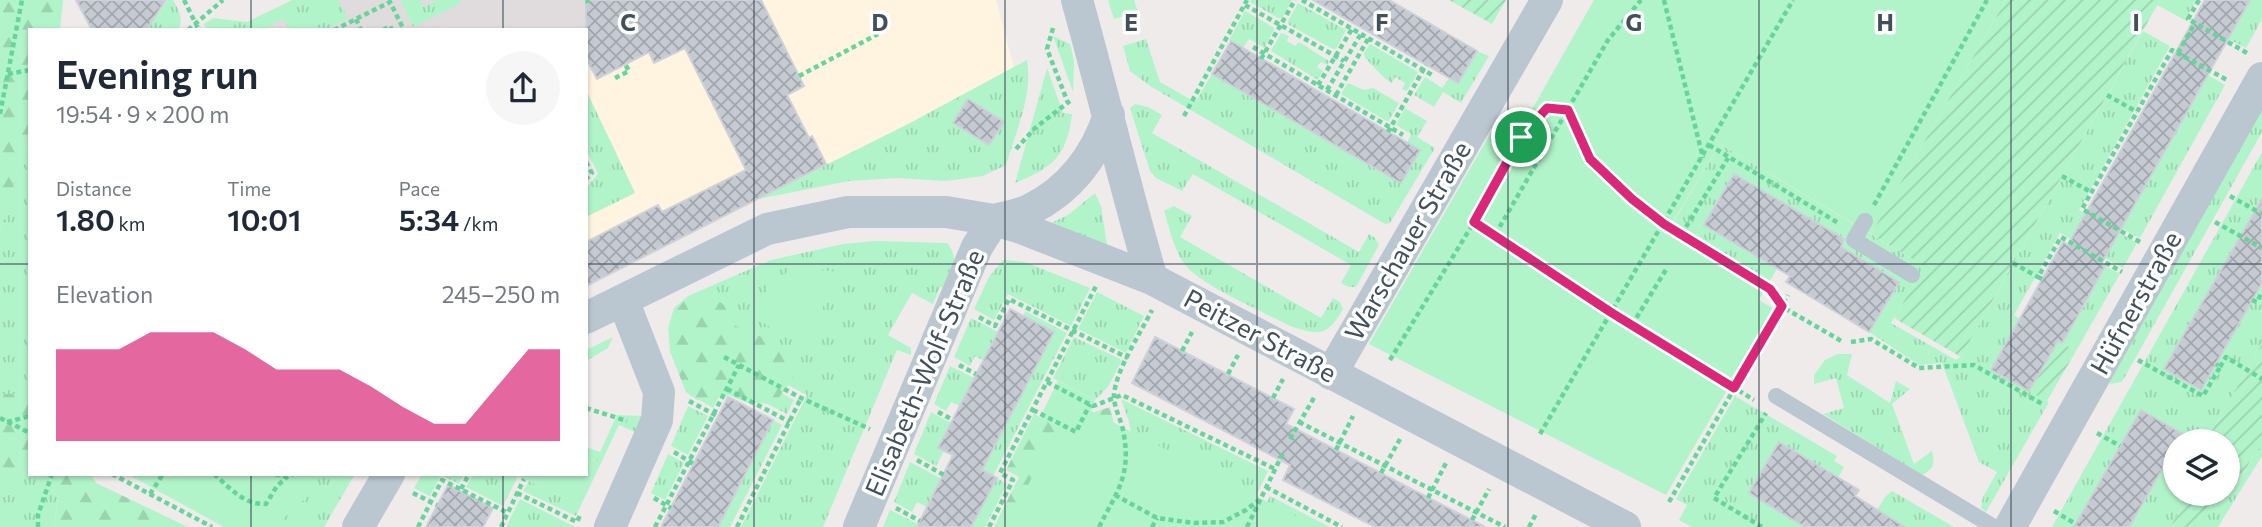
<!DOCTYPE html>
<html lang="en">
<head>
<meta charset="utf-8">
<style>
	:root { --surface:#fff; --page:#f6f6f7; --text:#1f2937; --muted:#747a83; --accent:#db2777 }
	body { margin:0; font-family:Commissioner,sans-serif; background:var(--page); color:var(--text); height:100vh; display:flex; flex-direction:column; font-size:26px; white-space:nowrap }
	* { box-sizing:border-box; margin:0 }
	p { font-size:23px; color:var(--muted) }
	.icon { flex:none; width:38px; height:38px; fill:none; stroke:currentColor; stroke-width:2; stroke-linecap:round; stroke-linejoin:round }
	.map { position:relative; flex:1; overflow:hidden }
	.details { position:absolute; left:28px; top:28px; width:560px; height:448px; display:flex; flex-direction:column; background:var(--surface); border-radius:0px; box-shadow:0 2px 5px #0004 }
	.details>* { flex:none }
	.controls { position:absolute; left:2163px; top:429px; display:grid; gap:14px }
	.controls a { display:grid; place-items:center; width:77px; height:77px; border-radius:50%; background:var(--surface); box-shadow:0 2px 5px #0004; font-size:35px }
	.pin { position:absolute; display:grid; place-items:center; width:60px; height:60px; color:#fff; margin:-30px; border:4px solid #fff; border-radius:50%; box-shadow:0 2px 7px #0007 }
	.round { display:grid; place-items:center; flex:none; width:74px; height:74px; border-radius:37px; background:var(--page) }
	.head { display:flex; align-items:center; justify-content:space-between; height:119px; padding:0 28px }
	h1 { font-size:38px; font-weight:600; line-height:52px }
	.figures { display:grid; grid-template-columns:repeat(3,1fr); gap:10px; height:119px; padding:7px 28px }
	.figures div { display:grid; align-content:center }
	.figures b { font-size:30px; font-weight:600 }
	.figures small { font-size:19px; font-weight:400 }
	.figures p { font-size:19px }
	.chart { height:196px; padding:14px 28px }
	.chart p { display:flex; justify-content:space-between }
	.chart svg { width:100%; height:126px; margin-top:7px; fill:var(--accent); opacity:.7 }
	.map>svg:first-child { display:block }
	.commercial { fill:#fef4df }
	.education { fill:#e0dcdd }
	.grass { fill:url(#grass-tufts) }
	.forest { fill:url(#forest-firs) }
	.park { fill:#b2f4c9 }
	.garden { fill:url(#garden-furrows) }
	.building { fill:url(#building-cross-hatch); stroke:#ced1d8; stroke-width:2 }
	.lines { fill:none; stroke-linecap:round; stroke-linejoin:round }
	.path { stroke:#66d59b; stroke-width:4.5; stroke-dasharray:5 3.5; stroke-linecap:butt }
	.lane { stroke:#bac7d0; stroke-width:16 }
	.street { stroke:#bac7d0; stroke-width:32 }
	.route-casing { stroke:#fff; stroke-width:14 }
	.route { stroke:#db2777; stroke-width:9 }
	.grid { fill:none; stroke:#42505b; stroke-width:2; stroke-opacity:0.55 }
	.labels { text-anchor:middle; stroke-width:7; stroke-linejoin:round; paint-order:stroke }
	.street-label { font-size:26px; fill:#42505b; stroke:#fff }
	.grid-label { font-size:23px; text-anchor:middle; font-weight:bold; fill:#42505b; stroke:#fff; stroke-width:7; stroke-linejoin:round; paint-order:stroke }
</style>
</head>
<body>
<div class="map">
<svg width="2262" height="527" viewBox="0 0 2262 527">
	<defs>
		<pattern id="grass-tufts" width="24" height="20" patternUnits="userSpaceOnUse" patternTransform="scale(1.75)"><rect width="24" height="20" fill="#b2f4c9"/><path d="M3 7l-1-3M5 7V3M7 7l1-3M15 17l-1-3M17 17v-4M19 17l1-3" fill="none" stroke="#9ad3af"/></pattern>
		<pattern id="forest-firs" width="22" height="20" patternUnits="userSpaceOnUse" patternTransform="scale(1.75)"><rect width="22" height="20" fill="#b2f4c9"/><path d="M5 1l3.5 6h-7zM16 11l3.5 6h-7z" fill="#9ad3af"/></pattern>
		<pattern id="garden-furrows" width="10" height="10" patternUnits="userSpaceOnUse" patternTransform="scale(1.75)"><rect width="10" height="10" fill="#b2f4c9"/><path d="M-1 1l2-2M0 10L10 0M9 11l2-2" fill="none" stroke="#9ad3af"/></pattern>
		<pattern id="building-cross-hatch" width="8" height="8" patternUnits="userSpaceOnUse" patternTransform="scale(1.75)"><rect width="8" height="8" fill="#c6cad2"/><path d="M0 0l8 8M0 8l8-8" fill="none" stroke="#a2a6ad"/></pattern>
	</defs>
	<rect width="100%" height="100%" fill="#efebeb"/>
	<path class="commercial" d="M 654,0 L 996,0 L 1014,67 L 912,122 L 586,286 L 586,217 L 635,192 L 586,90 L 586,35 Z"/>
	<path class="education" d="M 301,0 L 654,0 L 586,30 L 240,30 Z"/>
	<path class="grass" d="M 168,0 L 173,0 C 179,11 184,18 178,30 L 146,30 Z
		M 292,0 L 338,0 L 348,18 L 325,30 L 290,30 L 284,19 L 262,30 L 207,30 L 204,24 L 213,18 L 247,22 Z
		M 400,0 L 420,0 L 423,7 L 438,0 L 459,0 L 461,3 L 413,27 Z
		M 1108,0 L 1134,0 L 1138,12 L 1114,19 Z
		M 1251,0 L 1292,0 L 1282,18 L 1278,18 L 1250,2 Z
		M 2160,0 L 2196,0 L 2185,20 L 2157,5 Z
		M 2250,0 L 2262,0 L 2262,19 L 2246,48 L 2228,39 Z
		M 1298,3 L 1346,30 L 1336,49 L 1331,48 L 1289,25 L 1288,21 Z
		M 1245,11 L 1273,27 L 1274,30 L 1264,48 L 1249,39 L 1243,48 L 1229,40 Z
		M 2143,31 L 2170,46 L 2079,210 L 2137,243 L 2123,268 L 2060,233 L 2014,315 L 2020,319 L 1992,370 L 2049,402 L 1986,512 L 1981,508 L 1983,497 L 1997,472 L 1979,462 L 1942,363 L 1919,365 L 1869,332 L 1899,281 L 1841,247 L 1845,240 L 1735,174 L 1704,225 L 1777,269 L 1769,282 L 1672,224 L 1720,144 L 1924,266 L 1891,323 L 1956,360 L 1961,357 Z
		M 1281,33 L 1289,36 L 1287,41 L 1295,46 L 1299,42 L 1329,61 L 1327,65 L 1321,62 L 1317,67 L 1323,71 L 1318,80 L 1271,51 Z
		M 1053,36 L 1070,44 L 1074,61 L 1073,92 Z
		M 1146,39 L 1160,82 L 1195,102 L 1212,74 L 1401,183 L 1407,143 L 1411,134 L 1396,125 L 1405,108 L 1427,121 L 1417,137 L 1435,148 L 1390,223 L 1385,224 L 1150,86 L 1130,71 L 1123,46 Z
		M 1370,44 L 1418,72 L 1407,91 L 1402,89 L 1405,83 L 1395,77 L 1392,83 C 1380,76 1375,67 1365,58 L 1364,53 Z
		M 1477,51 L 1489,56 L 1461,103 L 1443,92 L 1434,107 L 1414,95 L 1425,77 L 1442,88 L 1449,78 L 1458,83 Z
		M 1027,60 C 1033,94 1016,132 1006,165 L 983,176 L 946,181 L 898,178 L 849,181 L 758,199 L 912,122 Z
		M 1047,68 L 1063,113 L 1072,114 C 1067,156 1053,168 1015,183 Z
		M 2208,75 L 2225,85 L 2140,238 L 2121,228 Z
		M 1348,83 L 1364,90 L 1373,88 L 1399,103 L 1388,122 L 1341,94 Z
		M 586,90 L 635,193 L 586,217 L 586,188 L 598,174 L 586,149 Z
		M 1135,104 L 1148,107 L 1162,115 L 1152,133 L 1359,252 L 1369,234 L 1375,238 L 1379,245 L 1356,287 L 1349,287 L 1341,283 L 1351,265 L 1193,174 L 1182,191 L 1156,178 L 1150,171 L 1130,108 Z
		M 2262,105 L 2262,132 L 2122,382 L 2110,384 L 2108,379 Z
		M 30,144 L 30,394 L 0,394 L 0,236 L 21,156 Z
		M 2262,152 L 2262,198 L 2258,206 L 2262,209 L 2239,239 L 2164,369 L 2201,390 L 2262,283 L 2262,344 L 2206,441 L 2179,441 L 2141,410 L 2074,527 L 2052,527 Z
		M 1095,193 L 1101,206 L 1107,245 L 1051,223 L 1068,215 Z
		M 1174,206 L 1192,216 L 1180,237 L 1321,318 L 1333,298 L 1340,302 L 1343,309 C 1328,336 1319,336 1290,326 C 1264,312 1204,287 1186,266 C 1174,251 1170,230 1164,211 Z
		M 874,241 L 947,243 C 959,257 954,272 948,287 L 940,287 L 933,304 L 912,293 L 888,335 L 911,348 L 911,355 L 897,350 L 823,527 L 741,527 L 807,395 L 738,359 L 713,408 L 686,392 L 670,351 L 668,328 L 674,308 L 688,296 L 771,260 L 843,244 Z
		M 1003,260 L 1025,262 L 1090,288 L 1071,326 L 1008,294 L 994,320 L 974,309 L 989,277 Z
		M 2105,266 L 2120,274 L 2076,351 L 2062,343 Z
		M 1097,292 L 1144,316 L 1126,353 L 1078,329 Z
		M 1025,311 L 1067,333 L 993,476 L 982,471 L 1054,333 L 1023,316 Z
		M 971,318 L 998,332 L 984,361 L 975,356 L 970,366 L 954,357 Z
		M 613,337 L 608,348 L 586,361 L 586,350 Z
		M 1074,337 L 1122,360 L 1108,387 L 1095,400 L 1053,378 Z
		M 1838,354 L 1852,354 L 1847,375 L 1890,403 L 1896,381 L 1910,389 L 1892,404 L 1914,464 L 1932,451 C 1935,464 1934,469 1922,475 L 1823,414 L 1844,408 L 1836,378 L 1814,384 L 1814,375 L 1825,360 Z
		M 950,366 L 974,378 L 960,406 L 951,402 L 946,411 L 934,404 Z
		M 741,372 L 794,400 L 787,414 L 733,386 Z
		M 1735,396 L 1837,456 L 1834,461 L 1844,467 L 1838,478 L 1779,443 L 1749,493 L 1805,527 L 1692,527 L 1679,520 L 1687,505 L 1676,499 Z
		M 1121,399 L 1268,471 L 1244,521 L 1106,527 L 1134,453 L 1129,422 Z
		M 688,406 L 708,416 L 688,455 L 671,446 Z
		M 931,412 L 951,423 L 938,447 L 944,451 L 936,466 L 914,454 Z
		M 617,415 L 646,416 L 635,432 L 619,425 L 601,463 L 586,456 L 586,447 L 600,452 Z
		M 773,420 L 782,425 L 730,527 L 718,527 Z
		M 2175,447 L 2175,494 L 2190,494 L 2170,527 L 2129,527 Z
		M 2258,447 L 2262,450 L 2262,456 L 2218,527 L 2197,527 C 2200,503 2211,510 2226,499 C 2237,490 2250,461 2258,447 Z
		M 668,454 L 684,463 L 665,500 L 651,493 Z
		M 910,462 L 942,479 L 927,507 L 917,502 L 912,512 L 894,502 Z
		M 0,468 L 40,476 L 58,497 L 54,527 L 0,527 Z
		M 305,474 L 355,474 L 324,527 L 230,527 Z
		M 422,474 L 464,474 L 459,484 L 441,475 L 430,496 L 414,488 Z
		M 473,474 L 519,474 L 503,506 L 466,487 Z
		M 997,478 L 1007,484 L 985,527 L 971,527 Z
		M 529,481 L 581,505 L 576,516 L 523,491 Z
		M 1892,491 L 1954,527 L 1905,527 L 1877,510 L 1885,497 Z
		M 1270,496 L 1330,527 L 1255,527 Z
		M 520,499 L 575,527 L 506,527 Z
		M 890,510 L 918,524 L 917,527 L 883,527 Z"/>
	<path class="forest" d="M 0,0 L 63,0 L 60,30 L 30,30 L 30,144 L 21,157 L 0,236 Z
		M 704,293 L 723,304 L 736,326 L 780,345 L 802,360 L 792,380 L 774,404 L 748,403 L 729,395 L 697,400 L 686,392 L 670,351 L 676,311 L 688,296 Z
		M 0,394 L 30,394 L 30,474 L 0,468 Z
		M 1110,407 L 1115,428 L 1092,527 L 994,527 L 1019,477 L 1006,470 L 1034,414 L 1077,436 L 1089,414 Z
		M 32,474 L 91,474 L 96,483 L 188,527 L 54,527 L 58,497 L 40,476 Z"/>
	<path class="park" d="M 1594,0 L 2006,0 L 1871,234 L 1720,144 L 1667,231 L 1764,291 L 1759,300 L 1774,309 L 1666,495 L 1369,344 L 1501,115 L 1522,127 Z
		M 30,268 L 30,317 L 9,306 Z
		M 792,268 L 841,272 L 803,345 L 756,319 L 768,288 Z
		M 1058,381 L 1095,400 L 1091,411 L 1317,527 L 1007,527 L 1058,426 L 1040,417 Z
		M 586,456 L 601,463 L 581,505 L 518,476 L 519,474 L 586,474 Z
		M 127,474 L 320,474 L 308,496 L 274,527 L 224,527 Z"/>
	<path class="garden" d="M 1449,0 L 1506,0 L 1492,24 Z
		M 2006,0 L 2160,0 L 1961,357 L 1894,318 L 1924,266 L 1871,234 Z
		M 2058,341 L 2076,351 L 2047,401 L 2029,391 Z
		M 2262,344 L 2262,450 L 2258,448 C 2250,460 2237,488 2228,497 C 2214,511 2201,501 2197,527 L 2170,527 L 2190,494 L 2228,494 L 2228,441 L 2206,441 Z"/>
	<path class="building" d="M 76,0 L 166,0 L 146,30 L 92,30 Z
		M 586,0 L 761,0 L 804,86 L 787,95 L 809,138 L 812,136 L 826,164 L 586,286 L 586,242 L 658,205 L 662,212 L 746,170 L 685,48 L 654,63 L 649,52 L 597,79 L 586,58 Z
		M 1313,0 L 1389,0 L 1477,51 L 1458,83 Z
		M 2205,0 L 2250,0 L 2101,264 L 2105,266 L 2076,319 L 2062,343 L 2058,341 L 2029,391 L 1991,370 L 2063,242 L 2068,245 Z
		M 1231,41 L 1420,150 L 1401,183 L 1212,74 Z
		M 968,99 L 1004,122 L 989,145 L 953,123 Z
		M 1734,174 L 1844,239 L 1841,247 L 1899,282 L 1869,332 L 1786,282 L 1790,276 L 1704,225 Z
		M 2262,199 L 2262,283 L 2201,390 L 2164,369 Z
		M 1010,309 L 1054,332 L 982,470 L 997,478 L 971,527 L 917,527 L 953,455 L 938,448 Z
		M 1155,337 L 1294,409 L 1286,424 L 1485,527 L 1375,527 L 1283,480 L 1290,465 L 1132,383 Z
		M 728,397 L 773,420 L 718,527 L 661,527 Z
		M 2141,410 L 2183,434 L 2179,441 L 2175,441 L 2175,447 L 2129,527 L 2074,527 Z
		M 1779,442 L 1859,490 L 1855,496 L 1905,527 L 1805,527 L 1749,493 Z
		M 448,485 L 493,508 L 483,527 L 426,527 Z"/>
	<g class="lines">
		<path class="path" d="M 184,0 L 199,30
			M 587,0 L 588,3
			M 1302,0 L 1434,76
			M 1664,0 L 1703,158
			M 2199,0 L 2188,19 L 2247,53
			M 1245,5 L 1344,61
			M 356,19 L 361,30
			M 1053,28 L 1047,49 L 1068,103
			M 188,30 L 223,0
			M 334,30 L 390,2 L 404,30
			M 383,30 L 390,26 L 392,30
			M 1253,47 L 1403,135
			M 2178,53 L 2195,23
			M 1261,59 L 1295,0
			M 8,74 L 30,70
			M 799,76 L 878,34
			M 615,78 L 629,71 L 625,64
			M 1318,85 L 1352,29
			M 1327,90 L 1361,34
			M 1336,95 L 1368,39
			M 2107,95 L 2137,112
			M 0,114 L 22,0
			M 1184,116 L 1247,0
			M 1388,132 L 1426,65
			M 1709,145 L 1840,224
			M 1016,149 L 1035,128 L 1070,101
			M 586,162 L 592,173 L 586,179
			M 2062,176 L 2091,192
			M 2230,196 L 2262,214
			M 1874,205 L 1987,0
			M 1474,222 L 1495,235 L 1608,40 L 1641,0
			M 2215,222 L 2262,248
			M 1686,227 L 1728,158
			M 1495,235 L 1612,312 L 1754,400
			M 2140,242 L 2082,209 L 2172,50 L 2229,81
			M 2013,263 L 2038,277
			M 2042,279 L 2038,277 L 2061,237 L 2122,272
			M 2252,300 L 2257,302 L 2262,292
			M 979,317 L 995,326 L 1009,299 L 1128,358
			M 1632,325 L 1667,268
			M 1851,342 L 1871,339 L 1919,368 L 1974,365 L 2044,405
			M 1182,351 L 1192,332
			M 724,357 L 801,398 L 870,429
			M 1390,360 L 1474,222 L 1521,137 L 1547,108 L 1568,110 L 1590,159 L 1632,199 L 1664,224 L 1770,289 L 1781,306 L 1843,342
			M 2138,360 L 2203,396 L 2220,367 L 2216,364
			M 959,365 L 976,374
			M 2220,367 L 2226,357 L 2262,379
			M 1228,374 L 1238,355
			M 1047,382 L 1093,406 L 1122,395 L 1275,469
			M 727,389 L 790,422
			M 1273,398 L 1283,379
			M 689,401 L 719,417
			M 586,408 L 627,421
			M 1033,410 L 1076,432 L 1090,404
			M 938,412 L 953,420
			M 0,418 L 30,433
			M 7,422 L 30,416
			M 1299,422 L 1505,527
			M 2097,433 L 2120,446
			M 1540,434 L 1793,0
			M 1290,439 L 1315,396
			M 1336,450 L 1353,416
			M 674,452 L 694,464
			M 917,460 L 944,475
			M 1381,473 L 1400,439
			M 112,474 L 212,527
			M 214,474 C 230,488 244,505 266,504 L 277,486 L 287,477
			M 275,474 L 287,477 L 293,474
			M 1266,487 L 1342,527
			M 461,489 L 469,474
			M 413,493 L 437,505
			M 517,493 L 577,522 L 581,513
			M 150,494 L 163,474
			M 1115,495 L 1157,518 L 1194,523 L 1223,522 L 1246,510 L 1259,500
			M 654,498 L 671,508
			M 1428,498 L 1446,463
			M 1669,502 L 1788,295
			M 896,508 L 920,521
			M 2054,511 L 2076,524
			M 1472,520 L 1489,489
			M 38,527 L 38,515 L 52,474
			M 418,527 L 442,480 L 508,513
			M 501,527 L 524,479
			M 655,527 L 739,365
			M 737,527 L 801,398
			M 989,527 L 1013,480 L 1000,473 L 1096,286
			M 1099,527 C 1118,490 1132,474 1123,430 C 1121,419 1113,406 1114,394 C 1117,368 1140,334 1152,310
			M 1152,527 L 1157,518
			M 1247,527 L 1283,453
			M 1529,527 L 1537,512
			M 1762,527 L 1714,498 L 1766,413"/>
		<path class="lane" d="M 1865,221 L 1854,240 L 1912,275
			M 1776,396 L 1994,527"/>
		<path class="street" d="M 1077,0 C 1103,93 1125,187 1152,279
			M 586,318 L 767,229 L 848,212 L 946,212 L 994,220 L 1021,228 L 1152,279 L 1625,527
			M 1331,374 L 1547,0
			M 358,527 L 389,474
			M 610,527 L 657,420 L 659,392 L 623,300
			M 859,527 L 977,247 L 994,220 C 1006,217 1020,215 1031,209 C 1071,189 1095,157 1109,115
			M 2010,527 L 2262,78"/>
	</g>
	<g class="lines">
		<defs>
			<path id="route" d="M 1547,108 L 1568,110 L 1590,159 L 1632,199 L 1664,224 L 1770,289 L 1782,306 L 1734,388 L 1612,313 L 1474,222 L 1521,137 Z"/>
		</defs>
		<use href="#route" class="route-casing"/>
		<use href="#route" class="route"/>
	</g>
	<path class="grid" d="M 251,0 L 251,30M 503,0 L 503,30M 754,0 L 754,527M 1005,0 L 1005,527M 1257,0 L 1257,527M 1508,0 L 1508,527M 1759,0 L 1759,527M 2011,0 L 2011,527M 0,264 L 30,264M 586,264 L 2262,264M 251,474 L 251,527M 503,474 L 503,527"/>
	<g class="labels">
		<g class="street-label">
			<text transform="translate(1408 241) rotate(-60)" y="9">Warschauer Straße</text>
			<text transform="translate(2136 303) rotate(-61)" y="9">Hüfnerstraße</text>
			<text transform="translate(1260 336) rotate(28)" y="9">Peitzer Straße</text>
			<text transform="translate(925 373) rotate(-67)" y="9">Elisabeth-Wolf-Straße</text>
		</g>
	</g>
	<g class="grid-label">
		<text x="628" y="31">C</text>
		<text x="880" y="31">D</text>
		<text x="1131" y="31">E</text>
		<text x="1382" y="31">F</text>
		<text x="1634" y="31">G</text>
		<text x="1885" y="31">H</text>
		<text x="2136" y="31">I</text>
	</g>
</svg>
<div class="controls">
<a><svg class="icon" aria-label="layers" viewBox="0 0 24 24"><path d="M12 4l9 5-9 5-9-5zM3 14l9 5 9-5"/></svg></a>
</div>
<div class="pin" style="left:1521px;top:137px;background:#1e9e55"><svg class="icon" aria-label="arrive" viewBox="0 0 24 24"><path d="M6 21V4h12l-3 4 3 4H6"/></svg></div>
<section class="details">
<div class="head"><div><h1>Evening run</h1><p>19:54 · 9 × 200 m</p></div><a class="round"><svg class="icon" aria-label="share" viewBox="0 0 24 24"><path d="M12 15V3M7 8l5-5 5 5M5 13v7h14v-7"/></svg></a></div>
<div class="figures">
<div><p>Distance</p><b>1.80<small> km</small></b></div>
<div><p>Time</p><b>10:01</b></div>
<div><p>Pace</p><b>5:34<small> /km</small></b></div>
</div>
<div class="chart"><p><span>Elevation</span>245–250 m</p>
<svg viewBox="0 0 160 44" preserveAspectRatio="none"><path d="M0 44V12L10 12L20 12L30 6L40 6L50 6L60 12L70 19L80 19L90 19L100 25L110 32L120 38L130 38L140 25L150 12L160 12V44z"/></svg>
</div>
</section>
</div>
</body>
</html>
